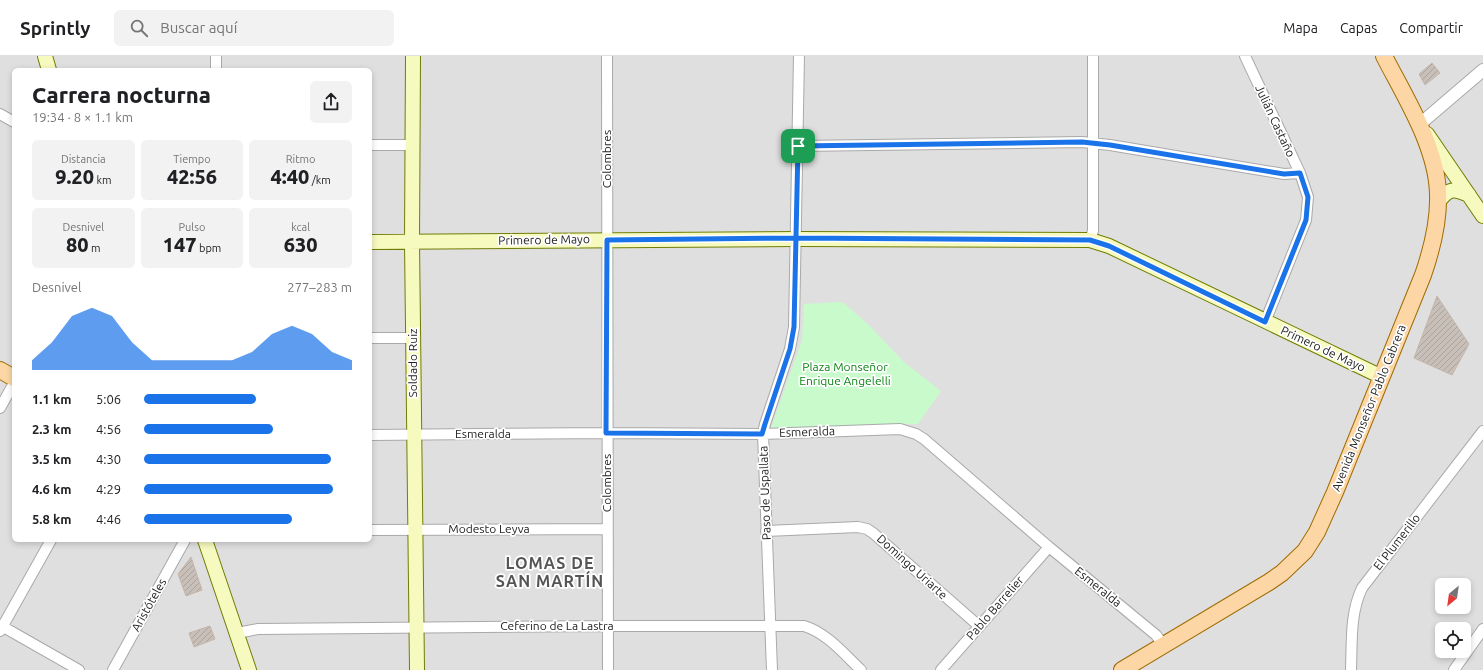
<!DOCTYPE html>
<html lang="es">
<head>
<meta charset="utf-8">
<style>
	:root { --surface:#fff; --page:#f2f2f2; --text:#202124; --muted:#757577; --line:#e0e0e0; --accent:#1a73e8 }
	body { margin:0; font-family:Ubuntu,sans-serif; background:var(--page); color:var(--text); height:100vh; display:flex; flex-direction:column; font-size:15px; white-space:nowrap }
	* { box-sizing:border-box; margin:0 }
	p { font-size:13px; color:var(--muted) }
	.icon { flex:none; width:22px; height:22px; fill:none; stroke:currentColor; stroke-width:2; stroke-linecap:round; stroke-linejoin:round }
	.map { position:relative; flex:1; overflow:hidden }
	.side { position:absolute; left:12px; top:12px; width:360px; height:474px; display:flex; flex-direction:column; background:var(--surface); border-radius:6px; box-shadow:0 2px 6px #0003 }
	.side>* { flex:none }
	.needle { width:26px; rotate:209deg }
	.tools { position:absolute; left:1435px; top:522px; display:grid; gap:8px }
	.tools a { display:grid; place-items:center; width:36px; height:36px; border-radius:6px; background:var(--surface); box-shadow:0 2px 6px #0003; font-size:20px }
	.pin { position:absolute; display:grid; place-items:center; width:34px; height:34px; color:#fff; margin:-17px; border-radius:8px; box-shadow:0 2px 6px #0006 }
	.round { display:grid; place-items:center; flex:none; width:42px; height:42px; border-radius:6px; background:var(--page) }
	.overview { display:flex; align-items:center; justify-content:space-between; height:68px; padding:0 20px }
	h1 { font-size:22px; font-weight:800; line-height:30px }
	.figures { display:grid; grid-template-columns:repeat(3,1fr); gap:6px; height:68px; padding:4px 20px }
	.figures div { display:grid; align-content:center; border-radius:6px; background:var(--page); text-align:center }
	.figures b { font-size:20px; font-weight:800 }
	.figures small { font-size:11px; font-weight:400 }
	.figures p { font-size:11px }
	.chart { height:112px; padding:8px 20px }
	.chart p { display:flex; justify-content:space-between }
	.chart svg { width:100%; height:72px; margin-top:4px; fill:var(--accent); opacity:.7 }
	ul { padding:0 20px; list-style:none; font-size:13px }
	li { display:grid; grid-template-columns:64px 48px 1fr; align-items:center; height:30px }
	li i { height:10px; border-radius:5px; background:var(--accent) }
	header { display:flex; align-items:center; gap:24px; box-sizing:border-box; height:56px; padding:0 20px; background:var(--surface); border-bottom:1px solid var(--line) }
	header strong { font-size:19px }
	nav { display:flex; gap:22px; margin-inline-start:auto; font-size:14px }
	.search { width:280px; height:36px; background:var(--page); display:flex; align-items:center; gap:10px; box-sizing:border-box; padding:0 14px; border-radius:6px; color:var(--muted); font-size:15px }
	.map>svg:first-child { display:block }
	.residential { fill:#e0dfdf; fill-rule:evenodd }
	.park { fill:#c8facc }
	.building { fill:url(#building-hatch); stroke:#c4b6ab }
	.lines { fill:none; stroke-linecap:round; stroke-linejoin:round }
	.minor-casing { stroke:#a9a9a9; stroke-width:12 }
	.tertiary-casing { stroke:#a9a9a9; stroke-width:14 }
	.secondary-casing { stroke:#707d05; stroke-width:16 }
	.primary-casing { stroke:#a06b00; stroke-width:18 }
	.minor { stroke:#fff; stroke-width:10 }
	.tertiary { stroke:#fff; stroke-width:12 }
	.secondary { stroke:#f7fabf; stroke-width:14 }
	.primary { stroke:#fcd6a4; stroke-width:16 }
	.route-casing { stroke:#fff; stroke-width:8 }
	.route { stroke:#1a73e8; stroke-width:5 }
	.labels { text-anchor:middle; stroke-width:3.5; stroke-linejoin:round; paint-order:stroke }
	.street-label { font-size:12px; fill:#222; stroke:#fff }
	.park-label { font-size:12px; fill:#0c8416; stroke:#fff }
	.district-label { font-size:16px; font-weight:bold; letter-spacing:1px; fill:#555; stroke:#fff }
</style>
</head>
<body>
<header>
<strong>Sprintly</strong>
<div class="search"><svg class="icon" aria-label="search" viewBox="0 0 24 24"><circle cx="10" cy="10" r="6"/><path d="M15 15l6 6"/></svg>Buscar aquí</div>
<nav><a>Mapa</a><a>Capas</a><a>Compartir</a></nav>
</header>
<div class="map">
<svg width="1483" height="614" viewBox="0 0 1483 614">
	<defs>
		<pattern id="building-hatch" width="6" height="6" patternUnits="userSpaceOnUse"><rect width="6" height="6" fill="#c7bfb8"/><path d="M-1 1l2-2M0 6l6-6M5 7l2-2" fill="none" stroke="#aba49e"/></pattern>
	</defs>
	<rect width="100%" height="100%" fill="#f2efe9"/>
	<path class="residential" d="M 0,0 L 1483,0 L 1483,614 L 0,614 ZM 14,14 L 370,14 L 370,484 L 14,484 ZM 1442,529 L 1464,529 L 1464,551 L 1442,551 ZM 1442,573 L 1464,573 L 1464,595 L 1442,595 Z"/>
	<path class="park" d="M 838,246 L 844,247 L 870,270 L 904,306 L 941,335 L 918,368 L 771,372 L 802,284 L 804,248 Z"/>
	<path class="building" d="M 1432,7 L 1440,17 L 1425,29 L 1419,18 Z
		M 1437,240 L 1469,288 L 1452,319 L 1414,302 Z
		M 191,501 L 202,534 L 186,540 L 178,518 Z
		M 210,570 L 215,583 L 194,591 L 189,577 Z"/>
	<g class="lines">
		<defs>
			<path id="minor" d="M 607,0 L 608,614
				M 1245,0 L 1300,117 L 1308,141 L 1306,164 L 1265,266
				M 216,14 L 216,0
				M 0,58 L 14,66
				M 370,89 L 412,89
				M 798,90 L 1082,86 L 1110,89 L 1284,118 L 1300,117
				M 1090,184 L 1093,175 L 1093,0
				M 370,282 L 413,282
				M 0,352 L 14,327
				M 370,379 L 606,377 L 763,378 L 900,373 L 916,378 L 924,383 L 1049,491 L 1156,579 L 1164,590
				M 370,474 L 607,473
				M 766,475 L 858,471 L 867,473 L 873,477 L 979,570
				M 0,569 L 79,614
				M 0,575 L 51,484
				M 237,577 L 258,573 L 607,570 L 804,570 C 827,577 844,598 861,614
				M 113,614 L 185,484
				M 772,614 L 763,378 L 765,368 L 790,293 L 794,271 L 799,0
				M 941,614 L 1049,491
				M 1351,614 C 1352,586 1350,557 1362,532 L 1483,375
				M 1454,614 L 1483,573"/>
			<path id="tertiary" d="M 1420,68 L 1483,14"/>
			<path id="secondary" d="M 45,0 L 49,14
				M 413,0 L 412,186 L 417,614
				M 1427,78 L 1483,160
				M 1438,146 C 1449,132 1453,132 1469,139
				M 370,186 L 797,183 L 1090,184 L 1109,190 L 1382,321
				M 205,484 L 249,614"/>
			<path id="primary" d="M 0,314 L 14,322
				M 1122,614 L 1269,526 L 1282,517 L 1305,495 L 1317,476 L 1335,436 L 1423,219 C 1432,193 1439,165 1438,138 C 1437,91 1405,41 1384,0"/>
		</defs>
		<use href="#minor" class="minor-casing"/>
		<use href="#tertiary" class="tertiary-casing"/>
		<use href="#secondary" class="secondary-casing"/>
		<use href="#primary" class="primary-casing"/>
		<use href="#minor" class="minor"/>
		<use href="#tertiary" class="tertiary"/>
		<use href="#secondary" class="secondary"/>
		<use href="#primary" class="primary"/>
	</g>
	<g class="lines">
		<defs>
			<path id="route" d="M 798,90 L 794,271 L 790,293 L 765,368 L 762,378 L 606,377 L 607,184 L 796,182 L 1090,184 L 1109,190 L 1265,266 L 1306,164 L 1308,141 L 1300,117 L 1284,118 L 1110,89 L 1082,86 L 798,90"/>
		</defs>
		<use href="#route" class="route-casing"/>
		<use href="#route" class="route"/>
	</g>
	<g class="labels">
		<g class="street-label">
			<text transform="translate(1275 65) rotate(65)" y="4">Julián Castaño</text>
			<text transform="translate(607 103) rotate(-90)" y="4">Colombres</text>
			<text transform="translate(544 184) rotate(-1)" y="4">Primero de Mayo</text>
			<text transform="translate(1323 293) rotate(25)" y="4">Primero de Mayo</text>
			<text transform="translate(413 307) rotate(-90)" y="4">Soldado Ruiz</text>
			<text transform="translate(1369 352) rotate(-68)" y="4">Avenida Monseñor Pablo Cabrera</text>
			<text transform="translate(807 376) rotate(-2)" y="4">Esmeralda</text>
			<text x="483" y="382">Esmeralda</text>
			<text transform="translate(607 427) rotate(-90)" y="4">Colombres</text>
			<text transform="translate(765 437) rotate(-92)" y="4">Paso de Uspallata</text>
			<text x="489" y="477">Modesto Leyva</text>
			<text transform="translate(1397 486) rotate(-52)" y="4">El Plumerillo</text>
			<text transform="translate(912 511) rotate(42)" y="4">Domingo Uriarte</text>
			<text transform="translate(1098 531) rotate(39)" y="4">Esmeralda</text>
			<text transform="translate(149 549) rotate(-61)" y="4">Aristóteles</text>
			<text transform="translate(995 552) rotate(-49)" y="4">Pablo Barrelier</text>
			<text x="557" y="574">Ceferino de La Lastra</text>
		</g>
		<g class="park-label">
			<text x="845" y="315">Plaza Monseñor<tspan x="845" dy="14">Enrique Angelelli</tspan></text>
		</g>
		<g class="district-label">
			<text x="550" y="513">LOMAS DE<tspan x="550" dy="18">SAN MARTÍN</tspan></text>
		</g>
	</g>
</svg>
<div class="tools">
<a><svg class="needle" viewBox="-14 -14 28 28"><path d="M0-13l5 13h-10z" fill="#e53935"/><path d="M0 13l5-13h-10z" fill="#757577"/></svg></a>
<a><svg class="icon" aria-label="locate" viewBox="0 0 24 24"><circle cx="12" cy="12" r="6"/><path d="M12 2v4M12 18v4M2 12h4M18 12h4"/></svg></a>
</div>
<div class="pin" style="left:798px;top:90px;background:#1e9e55"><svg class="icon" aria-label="arrive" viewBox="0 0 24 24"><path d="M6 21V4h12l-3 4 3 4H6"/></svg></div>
<section class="side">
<div class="overview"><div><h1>Carrera nocturna</h1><p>19:34 · 8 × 1.1 km</p></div><a class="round"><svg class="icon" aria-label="share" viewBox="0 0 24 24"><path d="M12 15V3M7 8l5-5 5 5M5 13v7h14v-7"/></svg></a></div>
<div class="figures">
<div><p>Distancia</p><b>9.20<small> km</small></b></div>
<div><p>Tiempo</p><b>42:56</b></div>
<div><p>Ritmo</p><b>4:40<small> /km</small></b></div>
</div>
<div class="figures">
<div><p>Desnivel</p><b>80<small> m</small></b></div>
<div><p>Pulso</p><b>147<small> bpm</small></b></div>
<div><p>kcal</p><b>630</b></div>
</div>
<div class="chart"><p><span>Desnivel</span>277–283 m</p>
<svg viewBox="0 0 160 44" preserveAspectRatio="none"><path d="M0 44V38L10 27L20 11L30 6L40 11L50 27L60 38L70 38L80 38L90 38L100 38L110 33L120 22L130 17L140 22L150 33L160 38V44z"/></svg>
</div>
<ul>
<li><b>1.1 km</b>5:06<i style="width:54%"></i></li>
<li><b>2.3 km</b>4:56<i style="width:62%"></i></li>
<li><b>3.5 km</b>4:30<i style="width:90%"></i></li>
<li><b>4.6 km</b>4:29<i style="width:91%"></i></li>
<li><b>5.8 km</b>4:46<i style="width:71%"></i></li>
</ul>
</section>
</div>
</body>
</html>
